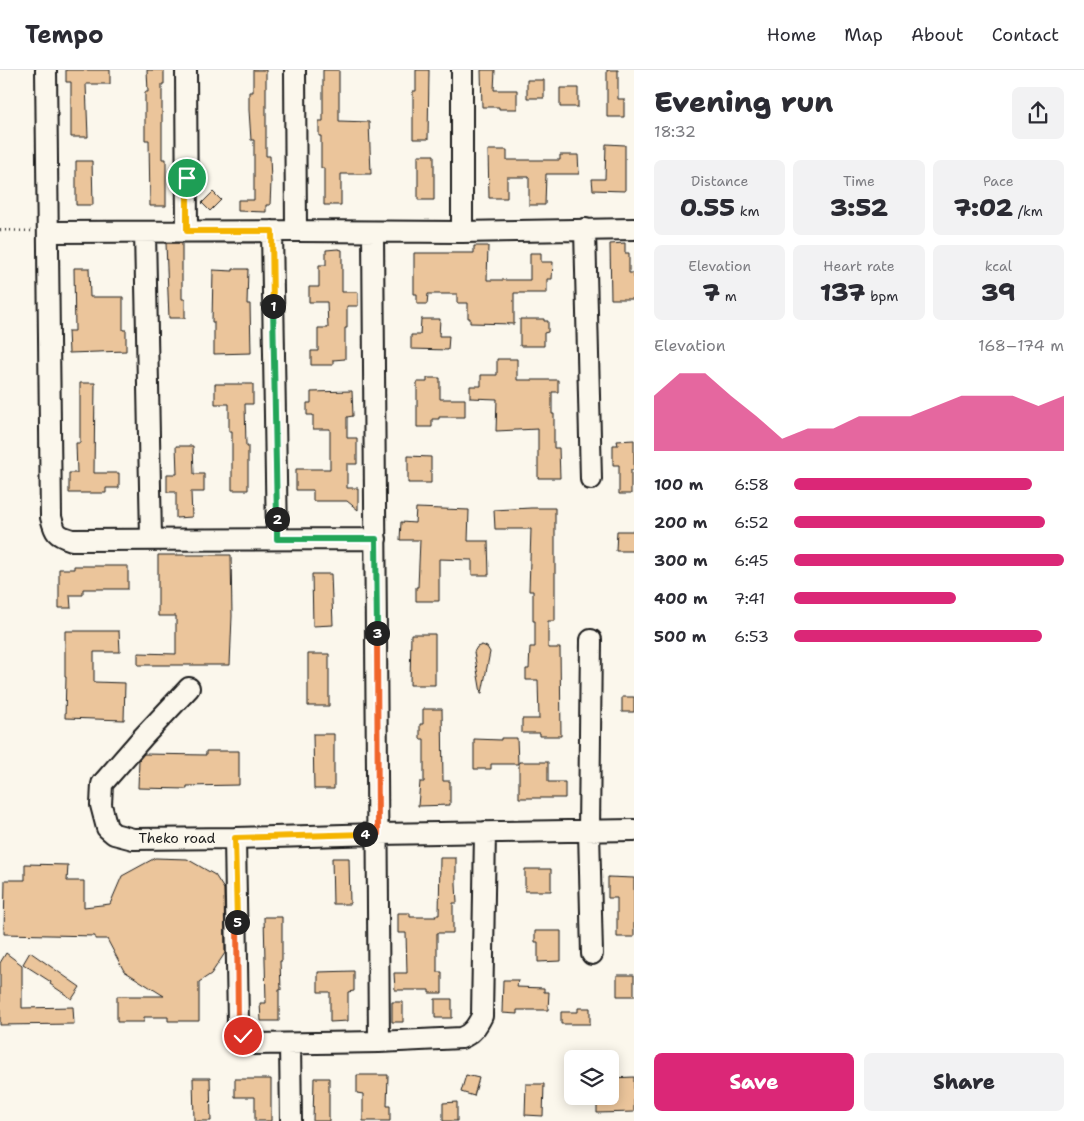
<!DOCTYPE html>
<html lang="en">
<head>
<meta charset="utf-8">
<style>
	:root { --surface:#fff; --page:#f2f2f3; --text:#2b2b33; --muted:#7c7c81; --line:#e1e1e2; --accent:#db2777 }
	body { margin:0; font-family:"Shantell Sans",sans-serif; background:var(--page); color:var(--text); height:100vh; display:flex; flex-direction:column; font-size:19px; white-space:nowrap }
	* { box-sizing:border-box; margin:0 }
	p { font-size:16px; color:var(--muted) }
	.icon { flex:none; width:28px; height:28px; fill:none; stroke:currentColor; stroke-width:2; stroke-linecap:round; stroke-linejoin:round }
	.map { position:relative; flex:1; overflow:hidden }
	.drawer { display:flex; flex-direction:column; background:var(--surface); width:450px }
	.drawer>* { flex:none }
	.fabs { position:absolute; left:564px; top:980px; display:grid; gap:10px }
	.fabs a { display:grid; place-items:center; width:55px; height:55px; border-radius:8px; background:var(--surface); box-shadow:0 2px 12px #0003; font-size:25px }
	.pin { position:absolute; display:grid; place-items:center; width:42px; height:42px; color:#fff; margin:-21px; border:2px solid #fff; border-radius:50%; box-shadow:0 1px 5px #0007 }
	.km { position:absolute; width:25px; height:25px; margin:-12px; border-radius:50%; background:#222; color:#fff; font-size:14px; line-height:25px; text-align:center }
	.round { display:grid; place-items:center; flex:none; width:52px; height:52px; border-radius:8px; background:var(--page) }
	.head { display:flex; align-items:center; justify-content:space-between; height:85px; padding:0 20px }
	h1 { font-size:28px; font-weight:800; line-height:38px }
	.stats { display:grid; grid-template-columns:repeat(3,1fr); gap:8px; height:85px; padding:5px 20px }
	.stats div { display:grid; align-content:center; border-radius:8px; background:var(--page); text-align:center }
	.stats b { font-size:25px; font-weight:800 }
	.stats small { font-size:14px; font-weight:400 }
	.stats p { font-size:14px }
	.chart { height:140px; padding:10px 20px }
	.chart p { display:flex; justify-content:space-between }
	.chart svg { width:100%; height:90px; margin-top:5px; fill:var(--accent); opacity:.7 }
	.action { display:flex; gap:10px; margin-top:auto; padding:10px 20px }
	.action a { flex:1; height:58px; border-radius:8px; background:var(--accent); color:#fff; font-size:20px; font-weight:800; line-height:58px; text-align:center }
	.action a+a { background:var(--page); color:var(--text) }
	ul { padding:0 20px; list-style:none; font-size:16px }
	li { display:grid; grid-template-columns:80px 60px 1fr; align-items:center; height:38px }
	li i { height:12px; border-radius:6px; background:var(--accent) }
	header { display:flex; align-items:center; gap:30px; box-sizing:border-box; height:70px; padding:0 25px; background:var(--surface); border-bottom:1px solid var(--line) }
	header strong { font-size:24px }
	nav { display:flex; gap:28px; margin-inline-start:auto; font-size:18px }
	main { display:flex; flex:1; min-height:0 }
	.map>svg:first-child { display:block }
	.building { fill:#ebc59b; stroke:#1c1c1c }
	.lines { fill:none; stroke-linecap:round; stroke-linejoin:round }
	.minor-casing { stroke:#1c1c1c; stroke-width:24 }
	.path { stroke:#1c1c1c; stroke-width:2.5; stroke-dasharray:1 4; stroke-linecap:butt }
	.minor { stroke:#fbf7ec; stroke-width:20 }
	.split-1-casing { stroke:#fff; stroke-width:10 }
	.split-2-casing { stroke:#fff; stroke-width:10 }
	.split-3-casing { stroke:#fff; stroke-width:10 }
	.split-4-casing { stroke:#fff; stroke-width:10 }
	.split-5-casing { stroke:#fff; stroke-width:10 }
	.split-6-casing { stroke:#fff; stroke-width:10 }
	.split-1 { stroke:#f5b400; stroke-width:6 }
	.split-2 { stroke:#22a559; stroke-width:6 }
	.split-3 { stroke:#22a559; stroke-width:6 }
	.split-4 { stroke:#f0652b; stroke-width:6 }
	.split-5 { stroke:#f5b400; stroke-width:6 }
	.split-6 { stroke:#f0652b; stroke-width:6 }
	.labels { text-anchor:middle; stroke-width:4; stroke-linejoin:round; paint-order:stroke }
	.street-label { font-size:14px; fill:#1c1c1c; stroke:#fbf7ec }
</style>
</head>
<body>
<header>
<strong>Tempo</strong>
<nav><a>Home</a><a>Map</a><a>About</a><a>Contact</a></nav>
</header>
<main>
<div class="map">
<svg width="634" height="1051" viewBox="0 0 634 1051">
	<rect width="100%" height="100%" fill="#fbf7ec"/>
	<filter id="ink" filterUnits="userSpaceOnUse"><feTurbulence type="fractalNoise" baseFrequency=".02" numOctaves="2"/><feDisplacementMap in="SourceGraphic" scale="10" xChannelSelector="R" yChannelSelector="G"/><feConvolveMatrix kernelMatrix="1 2 1 2 8 2 1 2 1" color-interpolation-filters="sRGB"/></filter>
	<g filter="url(#ink)">
		<path class="building" d="M 66,0 L 110,0 L 110,14 L 86,14 L 88,67 L 71,67 L 71,12 L 66,12 Z
			M 147,0 L 164,0 L 164,14 L 162,14 L 162,89 L 166,89 L 166,136 L 150,136 L 149,70 L 145,70 L 145,22 L 148,22 Z
			M 253,0 L 266,0 L 266,86 L 270,86 L 271,112 L 270,135 L 266,135 L 266,142 L 238,141 L 238,130 L 254,130 L 254,70 L 251,70 L 249,40 L 249,22 L 253,22 Z
			M 323,0 L 339,0 L 339,51 L 369,52 L 371,104 L 341,104 L 341,135 L 324,135 L 324,98 L 321,98 L 321,66 L 319,66 L 319,51 L 323,51 Z
			M 416,0 L 429,0 L 428,69 L 413,69 L 413,21 L 416,21 Z
			M 481,0 L 495,0 L 494,20 L 517,20 L 517,39 L 499,39 L 499,37 L 482,37 Z
			M 607,0 L 618,0 L 618,29 L 624,29 L 624,47 L 607,47 Z
			M 527,10 L 544,10 L 544,28 L 527,28 Z
			M 560,18 L 578,18 L 578,37 L 560,37 Z
			M 606,74 L 625,75 L 625,121 L 593,120 L 592,109 L 605,109 Z
			M 488,80 L 507,80 L 507,90 L 560,90 L 560,85 L 578,85 L 579,104 L 546,104 L 545,135 L 529,135 L 529,107 L 507,107 L 507,128 L 489,128 Z
			M 418,85 L 434,85 L 434,130 L 418,130 Z
			M 76,91 L 92,91 L 93,135 L 76,135 Z
			M 213,122 L 221,130 L 210,141 L 202,133 Z
			M 166,173 L 182,173 L 182,229 L 185,229 L 185,248 L 169,248 Z
			M 625,173 L 625,183 L 629,183 L 629,203 L 634,203 L 634,229 L 611,229 L 610,174 Z
			M 474,176 L 488,176 L 487,210 L 530,210 L 530,183 L 541,183 L 541,192 L 553,192 L 552,209 L 547,209 L 547,223 L 514,223 L 514,254 L 470,253 L 470,248 L 468,248 L 468,233 L 457,233 L 457,224 L 428,224 L 427,234 L 417,234 L 417,224 L 414,224 L 414,183 L 474,183 Z
			M 338,179 L 342,180 L 342,222 L 358,222 L 358,236 L 347,236 L 347,258 L 345,258 L 345,289 L 333,290 L 333,295 L 311,295 L 311,281 L 318,281 L 318,258 L 328,258 L 327,232 L 309,232 L 309,217 L 319,217 L 319,195 L 326,195 L 326,180 Z
			M 74,198 L 89,198 L 90,227 L 123,227 L 123,260 L 126,260 L 126,281 L 69,283 L 68,261 L 75,261 Z
			M 233,199 L 248,199 L 247,234 L 250,234 L 251,283 L 214,284 L 214,252 L 212,252 L 213,200 L 233,201 Z
			M 421,249 L 440,249 L 439,266 L 449,266 L 448,280 L 411,279 L 411,265 L 420,265 Z
			M 520,249 L 544,249 L 544,251 L 548,251 L 548,262 L 544,263 L 544,276 L 520,276 Z
			M 497,289 L 517,289 L 517,310 L 558,310 L 558,322 L 552,322 L 552,344 L 554,344 L 554,378 L 559,378 L 560,408 L 538,408 L 538,359 L 496,361 L 497,329 L 470,328 L 470,316 L 481,316 L 481,305 L 497,305 Z
			M 427,308 L 440,308 L 440,329 L 465,329 L 465,347 L 439,347 L 439,349 L 432,349 L 432,357 L 417,357 L 417,312 L 427,312 Z
			M 80,313 L 95,313 L 94,403 L 119,403 L 119,418 L 106,418 L 106,423 L 69,423 L 69,403 L 77,403 L 76,373 L 80,373 Z
			M 215,314 L 253,314 L 253,334 L 245,334 L 246,376 L 248,376 L 248,420 L 232,420 L 232,361 L 229,361 L 229,334 L 215,334 Z
			M 352,321 L 353,346 L 347,347 L 347,368 L 357,368 L 357,394 L 347,394 L 347,418 L 358,418 L 358,440 L 347,431 L 313,431 L 313,420 L 296,420 L 296,399 L 330,399 L 330,359 L 313,359 L 313,345 L 307,345 L 307,333 L 311,333 L 311,322 Z
			M 634,370 L 634,400 L 631,400 L 631,424 L 619,424 L 619,395 L 613,395 L 613,375 L 618,375 L 617,371 Z
			M 176,376 L 193,376 L 194,404 L 204,404 L 204,422 L 191,422 L 192,447 L 176,448 L 176,422 L 167,422 L 167,404 L 177,404 Z
			M 408,386 L 431,387 L 431,413 L 408,413 Z
			M 416,438 L 469,440 L 468,471 L 488,471 L 489,505 L 472,505 L 472,490 L 439,489 L 439,531 L 416,531 L 416,517 L 418,517 L 420,470 L 400,470 L 401,452 L 415,453 Z
			M 531,438 L 555,438 L 555,551 L 548,551 L 548,578 L 560,578 L 561,666 L 540,666 L 540,663 L 522,663 L 522,649 L 539,649 L 538,610 L 526,610 L 526,599 L 529,599 L 530,577 L 535,577 L 535,551 L 533,551 L 533,521 L 529,521 L 531,459 L 495,459 L 494,440 Z
			M 617,461 L 634,461 L 634,481 L 616,481 Z
			M 158,485 L 231,485 L 232,546 L 230,595 L 138,595 L 138,583 L 176,584 L 176,546 L 158,546 Z
			M 74,496 L 128,496 L 128,519 L 83,519 L 83,525 L 70,525 L 71,538 L 59,538 L 59,499 L 74,499 Z
			M 312,504 L 331,504 L 333,555 L 313,556 Z
			M 65,561 L 119,561 L 120,582 L 94,582 L 94,612 L 125,613 L 124,650 L 65,648 L 66,607 L 65,607 Z
			M 411,564 L 435,564 L 435,615 L 410,615 Z
			M 482,575 L 487,577 L 490,582 L 482,623 L 481,623 L 474,582 L 477,577 Z
			M 308,584 L 329,584 L 329,636 L 308,636 Z
			M 622,627 L 634,627 L 634,642 L 622,642 Z
			M 423,639 L 442,639 L 443,711 L 450,711 L 450,735 L 418,736 L 420,712 L 424,712 L 424,669 L 420,669 L 420,654 L 423,654 Z
			M 313,664 L 334,664 L 334,719 L 314,719 Z
			M 501,668 L 517,668 L 518,694 L 491,694 L 491,699 L 474,699 L 474,669 L 501,670 Z
			M 206,681 L 239,681 L 239,715 L 187,716 L 187,719 L 138,718 L 139,690 L 144,684 L 206,685 Z
			M 519,692 L 548,692 L 548,712 L 565,712 L 565,728 L 519,728 Z
			M 155,788 L 187,789 L 215,805 L 224,819 L 225,883 L 211,904 L 199,912 L 199,951 L 168,951 L 168,947 L 144,947 L 144,952 L 117,952 L 117,926 L 164,926 L 124,901 L 107,869 L 95,869 L 95,866 L 4,864 L 5,810 L 25,810 L 25,794 L 68,795 L 67,811 L 84,811 L 84,837 L 110,834 L 122,806 Z
			M 332,788 L 349,788 L 350,834 L 333,834 Z
			M 440,788 L 456,788 L 456,814 L 457,833 L 453,833 L 453,863 L 437,863 L 437,902 L 442,902 L 442,923 L 429,923 L 429,920 L 395,920 L 394,903 L 407,903 L 406,863 L 398,863 L 398,843 L 410,843 L 410,847 L 436,847 L 435,845 L 439,845 Z
			M 525,799 L 551,799 L 551,821 L 525,821 Z
			M 608,807 L 634,808 L 634,867 L 617,867 L 617,828 L 608,828 Z
			M 264,847 L 282,847 L 282,891 L 280,891 L 281,920 L 279,920 L 279,951 L 261,951 L 260,933 L 266,933 Z
			M 535,861 L 561,861 L 561,891 L 538,892 L 538,872 L 535,872 Z
			M 30,882 L 80,917 L 72,929 L 50,914 L 51,912 L 23,894 Z
			M 6,883 L 22,895 L 22,938 L 73,937 L 74,954 L 0,955 L 0,893 Z
			M 354,901 L 354,921 L 348,922 L 348,951 L 330,952 L 330,922 L 318,922 L 318,902 Z
			M 617,905 L 634,905 L 634,926 L 617,926 Z
			M 503,910 L 518,910 L 517,917 L 544,918 L 544,922 L 549,922 L 548,940 L 517,940 L 517,944 L 502,943 Z
			M 435,929 L 452,929 L 452,948 L 435,948 Z
			M 392,932 L 403,932 L 403,952 L 392,952 Z
			M 578,938 L 590,938 L 590,954 L 561,954 L 561,942 L 578,942 Z
			M 357,1005 L 388,1005 L 387,1036 L 390,1036 L 390,1051 L 363,1051 L 363,1024 L 357,1023 Z
			M 466,1005 L 479,1008 L 474,1026 L 461,1022 Z
			M 634,1007 L 634,1042 L 597,1043 L 597,1026 L 610,1026 L 610,1008 Z
			M 193,1008 L 210,1008 L 211,1051 L 194,1051 Z
			M 314,1008 L 329,1008 L 329,1051 L 313,1051 Z
			M 235,1009 L 271,1009 L 271,1051 L 255,1051 L 255,1027 L 235,1027 Z
			M 526,1014 L 544,1014 L 543,1046 L 525,1045 Z
			M 457,1032 L 457,1051 L 443,1051 L 443,1033 Z"/>
		<g class="lines">
			<defs>
				<path id="minor" d="M 46,0 L 51,447 C 55,463 56,465 72,470 L 376,469
					M 186,0 L 187,161
					M 295,0 L 296,161
					M 585,159 L 591,409
					M 272,161 L 277,469
					M 48,162 L 296,161 L 462,162 L 634,159
					M 145,162 L 151,468
					M 373,162 L 379,972
					M 462,162 L 462,0
					M 591,570 L 589,761 L 592,884
					M 189,618 L 143,667 L 102,714 L 101,735 L 107,758 L 114,764 L 133,769 L 235,768 L 378,764 L 634,760
					M 235,768 L 238,954 L 247,972 L 254,974 L 379,972 L 461,968 C 472,964 477,956 482,946 L 485,762
					M 290,974 L 291,1051"/>
			</defs>
			<use href="#minor" class="minor-casing"/>
			<path class="path" d="M 0,160 L 31,161"/>
			<use href="#minor" class="minor"/>
		</g>
	</g>
	<g class="lines" filter="url(#ink)">
		<defs>
			<path id="split-1" d="M 187,108 L 187,161 L 272,161 L 273,236"/>
			<path id="split-2" d="M 273,236 L 277,449"/>
			<path id="split-3" d="M 277,449 L 277,469 L 376,469 L 377,563"/>
			<path id="split-4" d="M 365,764 L 378,764 L 377,563"/>
			<path id="split-5" d="M 237,852 L 235,768 L 365,764"/>
			<path id="split-6" d="M 237,852 L 238,954 L 243,966"/>
		</defs>
		<use href="#split-1" class="split-1-casing"/>
		<use href="#split-2" class="split-2-casing"/>
		<use href="#split-3" class="split-3-casing"/>
		<use href="#split-4" class="split-4-casing"/>
		<use href="#split-5" class="split-5-casing"/>
		<use href="#split-6" class="split-6-casing"/>
		<use href="#split-1" class="split-1"/>
		<use href="#split-2" class="split-2"/>
		<use href="#split-3" class="split-3"/>
		<use href="#split-4" class="split-4"/>
		<use href="#split-5" class="split-5"/>
		<use href="#split-6" class="split-6"/>
	</g>
	<g class="labels">
		<g class="street-label">
			<text x="177" y="773">Theko road</text>
		</g>
	</g>
</svg>
<div class="fabs">
<a><svg class="icon" aria-label="layers" viewBox="0 0 24 24"><path d="M12 4l9 5-9 5-9-5zM3 14l9 5 9-5"/></svg></a>
</div>
<div class="pin" style="left:187px;top:108px;background:#1e9e55"><svg class="icon" aria-label="arrive" viewBox="0 0 24 24"><path d="M6 21V4h12l-3 4 3 4H6"/></svg></div>
<div class="pin" style="left:243px;top:966px;background:#d93025"><svg class="icon" aria-label="check" viewBox="0 0 24 24"><path d="M5 12l5 5 9-10"/></svg></div>
<b class="km" style="left:273px;top:236px">1</b>
<b class="km" style="left:277px;top:449px">2</b>
<b class="km" style="left:377px;top:563px">3</b>
<b class="km" style="left:365px;top:764px">4</b>
<b class="km" style="left:237px;top:852px">5</b>
</div>
<section class="drawer">
<div class="head"><div><h1>Evening run</h1><p>18:32</p></div><a class="round"><svg class="icon" aria-label="share" viewBox="0 0 24 24"><path d="M12 15V3M7 8l5-5 5 5M5 13v7h14v-7"/></svg></a></div>
<div class="stats">
<div><p>Distance</p><b>0.55<small> km</small></b></div>
<div><p>Time</p><b>3:52</b></div>
<div><p>Pace</p><b>7:02<small> /km</small></b></div>
</div>
<div class="stats">
<div><p>Elevation</p><b>7<small> m</small></b></div>
<div><p>Heart rate</p><b>137<small> bpm</small></b></div>
<div><p>kcal</p><b>39</b></div>
</div>
<div class="chart"><p><span>Elevation</span>168–174 m</p>
<svg viewBox="0 0 160 44" preserveAspectRatio="none"><path d="M0 44V17L10 6L20 6L30 17L40 27L50 38L60 33L70 33L80 27L90 27L100 27L110 22L120 17L130 17L140 17L150 22L160 17V44z"/></svg>
</div>
<ul>
<li><b>100 m</b>6:58<i style="width:88%"></i></li>
<li><b>200 m</b>6:52<i style="width:93%"></i></li>
<li><b>300 m</b>6:45<i style="width:100%"></i></li>
<li><b>400 m</b>7:41<i style="width:60%"></i></li>
<li><b>500 m</b>6:53<i style="width:92%"></i></li>
</ul>
<div class="action"><a>Save</a><a>Share</a></div>
</section>
</main>
</body>
</html>
